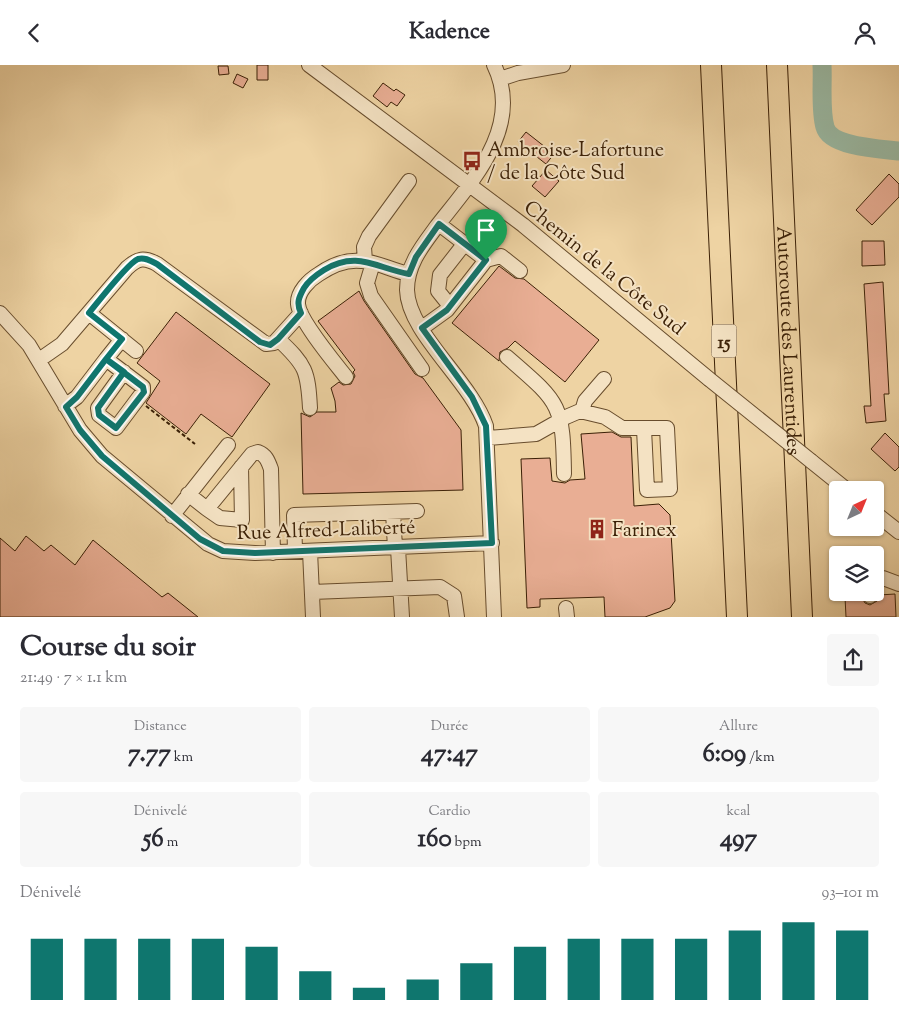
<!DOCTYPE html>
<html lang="fr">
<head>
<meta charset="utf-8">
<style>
	:root { --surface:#fff; --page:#f7f7f7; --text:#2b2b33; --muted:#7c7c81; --accent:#0f766e }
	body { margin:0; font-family:"Sorts Mill Goudy",serif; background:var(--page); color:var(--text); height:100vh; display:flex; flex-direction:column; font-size:19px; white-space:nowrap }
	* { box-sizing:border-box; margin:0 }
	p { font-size:16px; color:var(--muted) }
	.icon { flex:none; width:28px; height:28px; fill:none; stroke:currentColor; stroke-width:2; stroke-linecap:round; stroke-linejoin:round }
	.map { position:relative; height:552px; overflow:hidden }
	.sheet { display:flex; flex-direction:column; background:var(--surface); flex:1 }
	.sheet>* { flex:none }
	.needle { width:32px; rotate:43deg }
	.buttons { position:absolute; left:829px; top:416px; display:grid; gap:10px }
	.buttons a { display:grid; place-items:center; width:55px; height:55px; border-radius:5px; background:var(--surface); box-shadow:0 1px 4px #0004; font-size:25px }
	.pin { position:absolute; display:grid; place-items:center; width:42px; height:42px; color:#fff; margin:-51px -21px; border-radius:50% 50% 50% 0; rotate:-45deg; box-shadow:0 0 5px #0007 }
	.pin .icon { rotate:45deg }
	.round { display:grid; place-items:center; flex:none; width:52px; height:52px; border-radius:5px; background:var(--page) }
	.headline { display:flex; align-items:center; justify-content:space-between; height:85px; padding:0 20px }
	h1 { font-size:28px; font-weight:700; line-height:38px }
	.stats { display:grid; grid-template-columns:repeat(3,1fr); gap:8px; height:85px; padding:5px 20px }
	.stats div { display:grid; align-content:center; border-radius:5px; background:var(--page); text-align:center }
	.stats b { font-size:25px; font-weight:700 }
	.stats small { font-size:14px; font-weight:400 }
	.stats p { font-size:14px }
	.chart { height:140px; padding:10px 20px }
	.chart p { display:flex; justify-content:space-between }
	.chart svg { width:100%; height:90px; margin-top:5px; stroke:var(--accent); stroke-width:6 }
	header { display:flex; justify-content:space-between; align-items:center; height:65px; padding:0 20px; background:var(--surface); font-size:22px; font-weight:700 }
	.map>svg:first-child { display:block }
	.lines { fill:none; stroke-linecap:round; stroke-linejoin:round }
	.river { stroke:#9ab8a2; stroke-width:19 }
	.building { fill:#e9ae94; stroke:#3b2006 }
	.minor-casing { stroke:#684d2d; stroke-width:16 }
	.highway-casing { stroke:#3b2006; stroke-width:22 }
	.path { stroke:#3b2006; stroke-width:2; stroke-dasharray:4 2.5; stroke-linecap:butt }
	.minor { stroke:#f4e2c3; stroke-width:14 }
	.highway { stroke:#eed3a3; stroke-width:20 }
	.minor-bridge-casing { stroke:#684d2d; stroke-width:16; stroke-linecap:butt }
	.minor-bridge { stroke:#f4e2c3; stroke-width:14 }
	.route-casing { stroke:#fff; stroke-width:10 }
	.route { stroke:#0f766e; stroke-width:6 }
	.labels { text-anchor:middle; stroke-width:4; stroke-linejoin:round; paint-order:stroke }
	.shield { fill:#f4e2c3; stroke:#725a3f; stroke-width:1 }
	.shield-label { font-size:19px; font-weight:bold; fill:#3b2006 }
	.poi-label { font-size:20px; fill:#3b2006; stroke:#f4e2c3; text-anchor:start }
	.street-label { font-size:20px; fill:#3b2006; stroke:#f4e2c3 }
</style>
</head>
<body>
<header><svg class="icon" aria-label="back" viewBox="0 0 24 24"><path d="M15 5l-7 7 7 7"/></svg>Kadence<svg class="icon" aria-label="person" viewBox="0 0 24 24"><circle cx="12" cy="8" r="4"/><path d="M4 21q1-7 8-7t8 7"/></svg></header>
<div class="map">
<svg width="899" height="552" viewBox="0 0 899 552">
	<rect width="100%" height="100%" fill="#eed3a3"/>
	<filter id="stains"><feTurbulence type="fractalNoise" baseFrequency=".004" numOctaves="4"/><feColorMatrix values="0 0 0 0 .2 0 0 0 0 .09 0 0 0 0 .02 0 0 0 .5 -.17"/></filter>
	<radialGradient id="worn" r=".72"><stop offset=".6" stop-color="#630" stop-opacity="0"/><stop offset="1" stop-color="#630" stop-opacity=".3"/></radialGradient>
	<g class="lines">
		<path class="river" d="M 822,0 C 823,18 820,45 825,62 C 830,82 882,84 899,86"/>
	</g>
	<path class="building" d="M 257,0 L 268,0 L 268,15 L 257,15 Z
		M 218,1 L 228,1 L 229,9 L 219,10 Z
		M 237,9 L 248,14 L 243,23 L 233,18 Z
		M 383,18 L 394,26 L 396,24 L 405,30 L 397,41 L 391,37 L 387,42 L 373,31 Z
		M 526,67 L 554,89 L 546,99 L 518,77 Z
		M 546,105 L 559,116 L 545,132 L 532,121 Z
		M 889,109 L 899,119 L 899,132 L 872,160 L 856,145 Z
		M 862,176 L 884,176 L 885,200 L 862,201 Z
		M 499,201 L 515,213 L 524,214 L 599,275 L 565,317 L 515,276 L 508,283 L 500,287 L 499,296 L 452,258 Z
		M 883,217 L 889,329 L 884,329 L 886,356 L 866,358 L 864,341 L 871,341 L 864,219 Z
		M 359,226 L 364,236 L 415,309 L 423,313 L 461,365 L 463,425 L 303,429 L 301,348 L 310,352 L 317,347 L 336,347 L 335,336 L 331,323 L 339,317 L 343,320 L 351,319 L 355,311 L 353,307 L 355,305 L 318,256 Z
		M 176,247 L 270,319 L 232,372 L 201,349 L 186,369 L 146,338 L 160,316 L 137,298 Z
		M 612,367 L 621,372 L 631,372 L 634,441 L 659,439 L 670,450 L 675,536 L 670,543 L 645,552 L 605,552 L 604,532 L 540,534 L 540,542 L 527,543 L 521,394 L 550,393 L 552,416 L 565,418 L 570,415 L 585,414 L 581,369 Z
		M 885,368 L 899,382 L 899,402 L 895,406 L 871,384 Z
		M 26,471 L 44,486 L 51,480 L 75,500 L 93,475 L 162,532 L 168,528 L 198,552 L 0,552 L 0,473 L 15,486 Z
		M 895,529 L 896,552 L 846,552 L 845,532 L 861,531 L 865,538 L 870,540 L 877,536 L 879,530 Z"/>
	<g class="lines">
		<defs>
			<path id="minor" d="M 309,0 L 523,160 L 709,314
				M 500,14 L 518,8 L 563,0
				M 486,195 L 501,191 L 520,206
				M 365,196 L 364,182 L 369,171 L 409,116
				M 373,198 L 367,218 L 371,231 L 422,304
				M 450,241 L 438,226 L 440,210 L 465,178
				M 0,248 L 29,280 L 80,365 L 102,391 L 208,479 L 223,486 L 255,488 L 492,478
				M 89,248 L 136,286
				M 422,263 L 447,245 L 486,195 L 439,159
				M 278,274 C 306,300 308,306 310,343
				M 507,292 C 560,338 563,338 564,409
				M 106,294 L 122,274
				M 39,295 L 62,279 L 127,203 C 138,193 144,192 157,199 L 266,279 L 274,278 L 301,248
				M 346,312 C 335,298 299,255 298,239 C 297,227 309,215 319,209 C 332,200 346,194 362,196 C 378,197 393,206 409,209
				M 65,341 L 77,332 L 106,294 L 143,322 L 143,327 L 116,363 L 99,350 L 98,343 L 124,307
				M 582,346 L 585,336 L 604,314
				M 488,373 L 536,369 L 566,352 L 580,346 L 605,352 L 622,363 L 667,363 L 670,424 L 647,425 L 644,364
				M 811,396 L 847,425
				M 188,429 L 207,444 L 252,389 L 258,387 C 266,390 268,396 271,404 L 273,488
				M 207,444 L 220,453 L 242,455 L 241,402
				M 393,447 L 395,483
				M 875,448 L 899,467
				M 172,451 L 228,380
				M 398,483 L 402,552
				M 295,486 L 294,450 L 417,446
				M 310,486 L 313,552
				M 875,515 L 883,513 L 899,519
				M 312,527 L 440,522 L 454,531 L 457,552
				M 870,531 L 870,528
				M 566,543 L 567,552
				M 494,552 L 486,361 C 471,316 408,268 407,225 C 407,199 423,180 437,161 C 473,115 524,61 494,0"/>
			<g id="highway">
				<path d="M 711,0 L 737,552"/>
				<path id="s1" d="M 777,0 L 802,552"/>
			</g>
		</defs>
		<use href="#minor" class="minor-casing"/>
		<use href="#highway" class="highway-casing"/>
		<path class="path" d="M 146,341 L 195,379"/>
		<use href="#minor" class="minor"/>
		<use href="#highway" class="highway"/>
		<defs>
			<path id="minor-bridge" d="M 709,314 L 811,396"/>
		</defs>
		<use href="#minor-bridge" class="minor-bridge-casing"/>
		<use href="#minor-bridge" class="minor-bridge"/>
	</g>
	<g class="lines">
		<defs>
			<path id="route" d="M 486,195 L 439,159 L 416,192 L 409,209 C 376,203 357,185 324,205 C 316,210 309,215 304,223 C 299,232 296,238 301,248 L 278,274 L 270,280 L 260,277 L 157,199 C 151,196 145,192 138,194 C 128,198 98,237 89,248 L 122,274 L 106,294 L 124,307 L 98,343 L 99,350 L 116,363 L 144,327 L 143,322 L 106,294 L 77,332 L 66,342 L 80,365 L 102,391 L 200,474 L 223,486 L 255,488 L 492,478 L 486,361 L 472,332 L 422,263 L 447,245 L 486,195"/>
		</defs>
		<use href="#route" class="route-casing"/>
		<use href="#route" class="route"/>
	</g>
	<defs>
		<symbol id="bus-bare" viewBox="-9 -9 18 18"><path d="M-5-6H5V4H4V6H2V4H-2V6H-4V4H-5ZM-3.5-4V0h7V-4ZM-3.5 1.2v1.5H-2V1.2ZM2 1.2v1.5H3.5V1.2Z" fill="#8f2418" stroke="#f4e2c3" stroke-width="2.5" paint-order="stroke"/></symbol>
		<symbol id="building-bare" viewBox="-9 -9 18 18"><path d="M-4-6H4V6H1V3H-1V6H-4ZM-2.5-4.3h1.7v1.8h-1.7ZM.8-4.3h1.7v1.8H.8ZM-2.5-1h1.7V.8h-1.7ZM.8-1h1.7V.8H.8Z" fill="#8f2418" stroke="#f4e2c3" stroke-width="2.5" paint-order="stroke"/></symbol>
	</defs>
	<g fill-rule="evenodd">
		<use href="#bus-bare" x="458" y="82" width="28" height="28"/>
		<use href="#building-bare" x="583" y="450" width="28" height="28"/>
	</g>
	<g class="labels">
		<rect class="shield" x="711.5" y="259.5" width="25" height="33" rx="4"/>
		<g class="shield-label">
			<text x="724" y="283">15</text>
		</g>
		<g class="poi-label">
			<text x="487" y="91">Ambroise-Lafortune<tspan x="487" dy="23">/ de la Côte Sud</tspan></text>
			<text x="612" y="471">Farinex</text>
		</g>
		<g class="street-label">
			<text transform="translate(605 202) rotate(39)" y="7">Chemin de la Côte Sud</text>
			<text dy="7" stroke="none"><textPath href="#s1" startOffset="276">Autoroute des Laurentides</textPath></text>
			<text transform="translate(326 464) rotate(-2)" y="7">Rue Alfred-Laliberté</text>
		</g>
	</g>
	<rect width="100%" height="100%" filter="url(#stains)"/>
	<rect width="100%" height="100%" fill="url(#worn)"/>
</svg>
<div class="buttons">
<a><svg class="needle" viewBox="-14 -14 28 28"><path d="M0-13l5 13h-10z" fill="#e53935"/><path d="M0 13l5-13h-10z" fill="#7c7c81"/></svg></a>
<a><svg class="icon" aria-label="layers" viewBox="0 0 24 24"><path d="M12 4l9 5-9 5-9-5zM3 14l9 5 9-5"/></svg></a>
</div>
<div class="pin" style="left:486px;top:195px;background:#1e9e55"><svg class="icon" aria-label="arrive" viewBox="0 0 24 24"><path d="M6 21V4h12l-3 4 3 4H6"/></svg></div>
</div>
<section class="sheet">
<div class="headline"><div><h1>Course du soir</h1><p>21:49 · 7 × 1.1 km</p></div><a class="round"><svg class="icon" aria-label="share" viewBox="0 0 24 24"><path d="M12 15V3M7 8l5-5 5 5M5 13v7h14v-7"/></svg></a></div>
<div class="stats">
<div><p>Distance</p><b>7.77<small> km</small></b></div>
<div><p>Durée</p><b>47:47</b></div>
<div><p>Allure</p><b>6:09<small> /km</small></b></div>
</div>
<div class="stats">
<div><p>Dénivelé</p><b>56<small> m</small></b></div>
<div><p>Cardio</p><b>160<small> bpm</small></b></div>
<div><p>kcal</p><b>497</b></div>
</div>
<div class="chart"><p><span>Dénivelé</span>93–101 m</p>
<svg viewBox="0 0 160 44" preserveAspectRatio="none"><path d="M5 44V14M15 44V14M25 44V14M35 44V14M45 44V18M55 44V30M65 44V38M75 44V34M85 44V26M95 44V18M105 44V14M115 44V14M125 44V14M135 44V10M145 44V6M155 44V10"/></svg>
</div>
</section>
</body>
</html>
